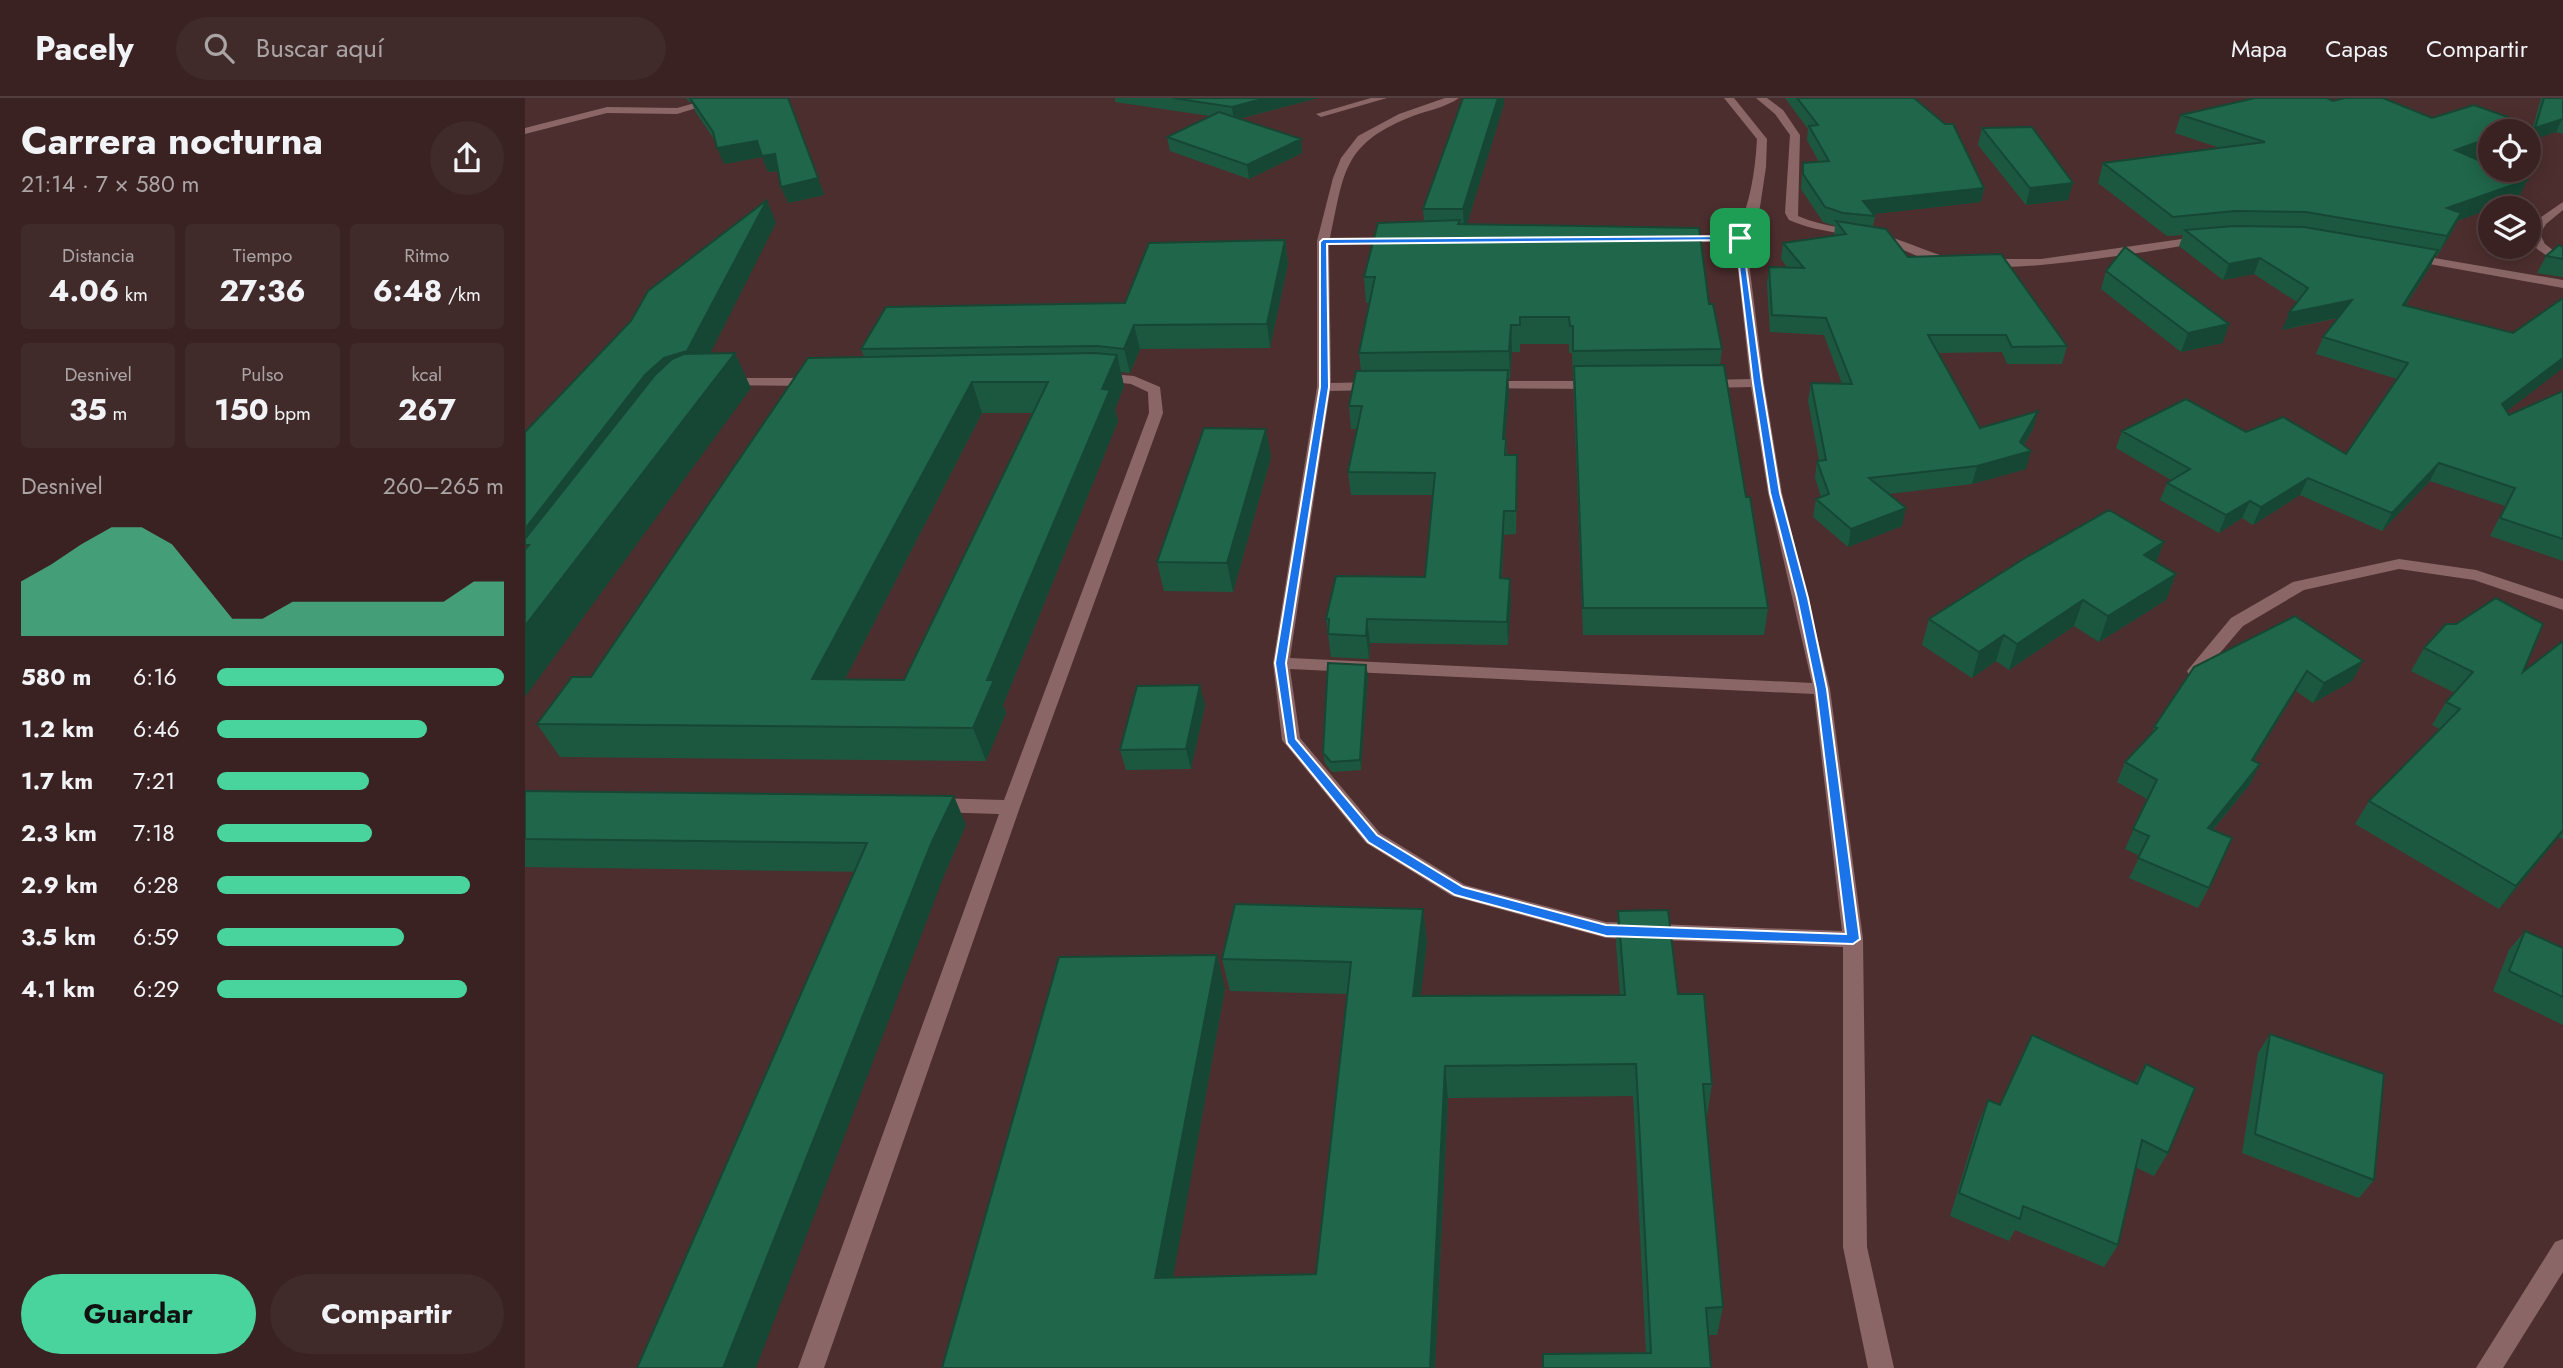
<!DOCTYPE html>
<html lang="es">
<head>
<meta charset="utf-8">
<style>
	:root { --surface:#3a2222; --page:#412a2a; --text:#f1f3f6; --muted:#aba4a5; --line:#543f40; --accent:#49d49d }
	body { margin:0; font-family:Jost,sans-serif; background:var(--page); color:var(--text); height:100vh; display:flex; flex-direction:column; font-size:26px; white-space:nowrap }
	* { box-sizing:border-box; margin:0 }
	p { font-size:23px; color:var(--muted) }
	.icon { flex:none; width:38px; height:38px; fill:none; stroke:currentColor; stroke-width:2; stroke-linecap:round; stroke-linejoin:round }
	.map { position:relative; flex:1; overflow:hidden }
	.drawer { display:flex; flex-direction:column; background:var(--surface); width:525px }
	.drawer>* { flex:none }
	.controls { position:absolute; left:1953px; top:21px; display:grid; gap:14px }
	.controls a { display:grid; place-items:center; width:63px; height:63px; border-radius:50%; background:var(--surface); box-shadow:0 4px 18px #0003,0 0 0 2px var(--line); font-size:35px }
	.pin { position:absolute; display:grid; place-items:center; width:60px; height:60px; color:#fff; margin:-30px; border-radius:14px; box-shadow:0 4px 10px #0006 }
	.round { display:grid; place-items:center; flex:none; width:74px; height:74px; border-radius:37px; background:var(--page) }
	.summary { display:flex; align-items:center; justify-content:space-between; height:119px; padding:0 21px }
	h1 { font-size:38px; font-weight:700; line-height:52px }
	.stats { display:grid; grid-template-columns:repeat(3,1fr); gap:10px; height:119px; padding:7px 21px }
	.stats div { display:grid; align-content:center; border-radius:7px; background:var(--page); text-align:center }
	.stats b { font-size:30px; font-weight:700 }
	.stats small { font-size:19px; font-weight:400 }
	.stats p { font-size:19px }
	.chart { height:196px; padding:14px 21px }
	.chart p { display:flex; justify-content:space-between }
	.chart svg { width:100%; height:126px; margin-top:7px; fill:var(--accent); opacity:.7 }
	.primary-button { display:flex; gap:14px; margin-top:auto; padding:14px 21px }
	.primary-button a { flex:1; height:80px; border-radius:42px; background:var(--accent); color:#111; font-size:28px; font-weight:700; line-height:80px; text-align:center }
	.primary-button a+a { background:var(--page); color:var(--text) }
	ul { padding:0 21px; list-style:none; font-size:23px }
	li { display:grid; grid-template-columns:112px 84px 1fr; align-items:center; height:52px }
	li i { height:18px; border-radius:9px; background:var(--accent) }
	header { display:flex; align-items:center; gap:42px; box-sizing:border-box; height:98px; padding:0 35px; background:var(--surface); border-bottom:2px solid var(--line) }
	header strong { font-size:33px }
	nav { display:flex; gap:38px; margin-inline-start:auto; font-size:24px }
	.search { width:490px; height:63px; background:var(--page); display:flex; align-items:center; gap:18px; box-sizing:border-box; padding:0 24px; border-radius:38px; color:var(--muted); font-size:26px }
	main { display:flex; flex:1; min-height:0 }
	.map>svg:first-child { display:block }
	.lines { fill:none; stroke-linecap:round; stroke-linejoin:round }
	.minor { fill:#8a6766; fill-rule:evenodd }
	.wall { fill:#1c5840; fill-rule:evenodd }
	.shaded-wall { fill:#164734 }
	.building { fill:#20664a; stroke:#164734; stroke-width:2; fill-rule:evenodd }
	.route { fill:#1a73e8; stroke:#fff; stroke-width:2; fill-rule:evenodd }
</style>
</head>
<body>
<header>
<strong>Pacely</strong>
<div class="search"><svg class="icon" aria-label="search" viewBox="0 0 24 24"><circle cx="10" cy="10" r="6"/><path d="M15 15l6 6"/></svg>Buscar aquí</div>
<nav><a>Mapa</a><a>Capas</a><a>Compartir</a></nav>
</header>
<main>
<section class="drawer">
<div class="summary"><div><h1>Carrera nocturna</h1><p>21:14 · 7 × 580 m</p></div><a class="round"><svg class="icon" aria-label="share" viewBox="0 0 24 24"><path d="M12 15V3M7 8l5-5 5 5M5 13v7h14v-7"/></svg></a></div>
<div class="stats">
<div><p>Distancia</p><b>4.06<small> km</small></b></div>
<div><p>Tiempo</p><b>27:36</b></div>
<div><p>Ritmo</p><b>6:48<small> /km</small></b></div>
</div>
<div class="stats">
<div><p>Desnivel</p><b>35<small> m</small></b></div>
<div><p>Pulso</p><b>150<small> bpm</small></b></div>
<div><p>kcal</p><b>267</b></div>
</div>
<div class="chart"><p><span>Desnivel</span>260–265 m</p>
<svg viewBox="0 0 160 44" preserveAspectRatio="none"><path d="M0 44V25L10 19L20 12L30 6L40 6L50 12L60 25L70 38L80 38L90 32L100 32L110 32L120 32L130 32L140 32L150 25L160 25V44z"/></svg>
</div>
<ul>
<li><b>580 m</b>6:16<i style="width:100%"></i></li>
<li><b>1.2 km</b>6:46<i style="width:73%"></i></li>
<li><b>1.7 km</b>7:21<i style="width:53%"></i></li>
<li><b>2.3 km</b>7:18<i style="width:54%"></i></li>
<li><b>2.9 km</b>6:28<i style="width:88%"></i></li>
<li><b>3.5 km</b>6:59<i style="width:65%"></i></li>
<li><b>4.1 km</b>6:29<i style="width:87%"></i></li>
</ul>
<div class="primary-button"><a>Guardar</a><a>Compartir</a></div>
</section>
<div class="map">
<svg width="2038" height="1270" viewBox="0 0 2038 1270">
	<rect width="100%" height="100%" fill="#4d2e2e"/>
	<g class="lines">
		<path class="minor" d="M 188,0 L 204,0 L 152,16 L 82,15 L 0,36 L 0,30 L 82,9 L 152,10 Z
			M 846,0 L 862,0 L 796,19 L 791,16 Z
			M 920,0 L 934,0 C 920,10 899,13 883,20 C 817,47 819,76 805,140 L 872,140 L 878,143 L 872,146 L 804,146 L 806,285 L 852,284 L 859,288 L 852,292 L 805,293 L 765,560 L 1287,585 L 1243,395 L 1226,289 L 1181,290 L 1174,286 L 1181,282 L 1225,281 L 1210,144 L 1152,144 L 1146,141 L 1152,138 L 1211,137 C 1225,105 1230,76 1232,41 L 1199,0 L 1209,0 L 1242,41 L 1241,69 L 1235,109 L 1221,140 L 1239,285 L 1257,395 L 1305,591 L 1338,841 L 1342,1149 L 1369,1270 L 1343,1270 L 1318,1149 L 1318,849 L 1081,840 L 927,798 L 841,745 L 757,642 L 748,565 L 792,289 L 792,143 L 808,80 L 816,60 L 833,38 L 874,16 ZM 765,571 L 1289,596 L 1317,833 L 1081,824 L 940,787 L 855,735 L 775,640 Z
			M 1231,0 L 1242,0 L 1258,12 L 1275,37 L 1273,118 C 1300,130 1329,130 1357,137 C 1382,143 1404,155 1429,161 L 1429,165 C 1408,169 1386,154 1366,147 C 1333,134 1297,137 1264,122 L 1260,115 L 1265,37 L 1250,16 Z
			M 2038,104 L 2038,112 L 2021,126 L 2015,136 L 2020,146 L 2038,160 L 2038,169 L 2012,151 L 2004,136 L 2013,121 Z
			M 1678,138 L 1684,141 L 1682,143 C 1651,150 1472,179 1454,165 L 1460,161 L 1516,161 Z
			M 1886,156 L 2038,182 L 2038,190 L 1882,162 L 1882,158 Z
			M 576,275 L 609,278 L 635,289 L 638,315 L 495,709 L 299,1270 L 273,1270 L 474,716 L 409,714 L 403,712 L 400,707 L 403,702 L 409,700 L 479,702 L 624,315 L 623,294 L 606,286 L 571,282 L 571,276 Z
			M 201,280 L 289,280 L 296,284 L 289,288 L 196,287 L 196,281 Z
			M 960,283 L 1072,283 L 1079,287 L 1072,291 L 955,290 L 953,287 Z
			M 1874,461 L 1951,472 L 2038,501 L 2038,512 L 1949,482 L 1874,471 L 1779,492 L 1718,528 L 1676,577 L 1664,577 L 1662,573 L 1706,520 L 1768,484 Z
			M 2038,1141 L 2038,1174 L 1978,1270 L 1951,1270 L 2030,1144 Z"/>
	</g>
	<path class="wall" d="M 161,0 L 263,0 L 299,97 L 263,105 L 256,89 L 253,73 L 243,74 L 237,59 L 199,66 L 191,44 L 170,13 L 166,3 L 164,4 Z
		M 590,0 L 793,0 L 714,21 L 776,41 L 777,55 L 724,81 L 645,53 L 642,39 L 685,18 L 590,4 Z
		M 938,0 L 979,0 L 979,6 L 942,126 L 1184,206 L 1197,251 L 1195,267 L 1243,510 L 1239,537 L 1058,537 L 1047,255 L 1044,255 L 1044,246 L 995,246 L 995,254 L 987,254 L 985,281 L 983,281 L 984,294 L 980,341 L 981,341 L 982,357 L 992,357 L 992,379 L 991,436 L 979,437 L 977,481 L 985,481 L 986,504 L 983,547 L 845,545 L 844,561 L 806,559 L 801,521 L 900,479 L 908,397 L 826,397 L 823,374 L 832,331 L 826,331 L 824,308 L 836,273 L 834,255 L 844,205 L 841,205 L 839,179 L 899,123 L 898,111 Z
		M 1260,0 L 1389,0 L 1459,90 L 1456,104 L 1348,116 L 1350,118 L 1348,129 L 1383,159 L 1542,248 L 1537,266 L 1482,266 L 1477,254 L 1413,255 L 1455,330 L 1508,331 L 1499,347 L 1501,371 L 1447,386 L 1364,396 L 1377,428 L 1323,449 L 1288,419 L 1291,401 L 1296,399 L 1290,380 L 1292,363 L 1294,362 L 1283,303 L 1286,285 L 1317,286 L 1299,237 L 1245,234 L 1242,186 L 1244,169 L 1262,169 L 1256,161 L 1258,145 L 1309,138 L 1310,128 L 1298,124 L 1276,91 L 1278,65 L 1294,64 L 1282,42 L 1283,31 Z
		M 2016,0 L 2038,0 L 2038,36 L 2031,34 L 2004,43 Z
		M 1808,3 L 1907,20 L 2005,27 L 2002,33 L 1965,33 L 1965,56 L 1951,61 L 2002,82 L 1993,101 L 1932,123 L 1927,134 L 1912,158 L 1911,157 L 1905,169 L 1881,207 L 1984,317 L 2038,293 L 2038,463 L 1965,438 L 1980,408 L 1905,383 L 1857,433 L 1775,397 L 1728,427 L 1717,420 L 1694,435 L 1635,402 L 1642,385 L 1646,382 L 1591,350 L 1597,333 L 1721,334 L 1821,356 L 1872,281 L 1791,256 L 1798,239 L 1813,220 L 1757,232 L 1772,204 L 1729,176 L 1698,182 L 1654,148 L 1658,137 L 1642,138 L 1573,85 L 1578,65 L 1695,50 L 1650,35 L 1656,17 Z
		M 1457,30 L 1543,102 L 1501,107 L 1453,47 Z
		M 760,142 L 763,166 L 745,250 L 615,251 L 605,275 L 596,274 L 599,288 L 590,311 L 593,323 L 478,607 L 481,615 L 461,663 L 35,659 L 12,626 L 66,579 L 339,259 L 336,251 L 600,205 ZM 457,315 L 508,315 L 379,582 L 320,581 Z
		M 2038,149 L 2038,179 L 2012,175 L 2021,158 Z
		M 1581,173 L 1698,245 L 1656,254 L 1576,191 Z
		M 741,331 L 746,359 L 708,494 L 639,493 L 632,464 Z
		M 1639,444 L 1631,464 L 1651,476 L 1641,502 L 1574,544 L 1549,528 L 1484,572 L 1471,563 L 1447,580 L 1397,547 L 1404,521 Z
		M 2038,543 L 2038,741 L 2034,739 L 1974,811 L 1830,726 L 1844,703 L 1915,631 L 1907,627 L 1921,604 L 1930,595 L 1886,573 L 1899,550 L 1998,574 Z
		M 1838,563 L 1827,583 L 1788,605 L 1771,593 L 1729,662 L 1725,686 L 1688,732 L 1684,790 L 1673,810 L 1604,780 L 1615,758 L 1600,751 L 1622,701 L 1592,684 L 1600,664 L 1626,637 L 1629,629 L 1669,569 Z
		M 843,577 L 836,672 L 807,674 L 800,665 L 798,655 Z
		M 680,607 L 666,671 L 601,672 L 595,652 Z
		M 0,693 L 441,727 L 420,775 L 0,769 Z
		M 898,811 L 902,844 L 895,897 L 1095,897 L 1091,846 L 1093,813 L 1153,896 L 1187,986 L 1182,1018 L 1181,1018 L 1198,1209 L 1192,1237 L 1183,1237 L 1186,1270 L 1121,1255 L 1108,998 L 923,1000 L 910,1270 L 417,1270 L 700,890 L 648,1179 L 791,1176 L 822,896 L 705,893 L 697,861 Z
		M 2000,833 L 2038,850 L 2038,927 L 1968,893 L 1984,852 Z
		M 1745,936 L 1849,1082 L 1834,1100 L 1717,1055 L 1733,955 Z
		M 1621,966 L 1643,1055 L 1629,1078 L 1610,1069 L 1593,1147 L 1579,1169 L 1490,1132 L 1484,1143 L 1425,1118 L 1453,1026 L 1463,1002 L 1475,1007 L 1610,985 Z"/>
	<path class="shaded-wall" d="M 741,0 L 793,0 L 709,22 L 707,9 Z
		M 973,0 L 979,0 L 979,6 L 939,136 L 938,111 Z
		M 2037,21 L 2031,34 L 2004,43 L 2010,30 Z
		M 2005,27 L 2002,33 L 1987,33 Z
		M 1965,40 L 1965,56 L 1921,71 L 1930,52 Z
		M 776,41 L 777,55 L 724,81 L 722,67 Z
		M 232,43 L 250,56 L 256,72 L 243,74 L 237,59 L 199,66 L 192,50 Z
		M 293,80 L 299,97 L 263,105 L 256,89 Z
		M 2002,82 L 1993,101 L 1968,110 L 1965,110 L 1965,111 L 1932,123 L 1927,134 L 1912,158 L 1922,138 L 1922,110 Z
		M 1548,85 L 1543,102 L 1501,107 L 1505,90 Z
		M 1459,90 L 1456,104 L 1340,117 L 1338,103 Z
		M 242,102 L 251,125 L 174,278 L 4,447 L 0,447 L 0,431 L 120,277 Z
		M 760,142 L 763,166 L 745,250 L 742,226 Z
		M 1913,152 L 1905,169 L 1870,223 L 1878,207 Z
		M 1735,160 L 1729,176 L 1698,182 L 1704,166 Z
		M 1827,202 L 1820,218 L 1757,232 L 1764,215 Z
		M 1704,226 L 1698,245 L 1656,254 L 1663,235 Z
		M 609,227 L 615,251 L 605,275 L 599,251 Z
		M 986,227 L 987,254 L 985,281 L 984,253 Z
		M 210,255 L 226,290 L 0,599 L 0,528 Z
		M 592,257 L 599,288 L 590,311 L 593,323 L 478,607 L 481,615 L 461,663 L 448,630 L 462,582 L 577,291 Z
		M 2038,260 L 2038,270 L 1968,324 L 1977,306 Z
		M 983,272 L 984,294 L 978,364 L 978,341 Z
		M 447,284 L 457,315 L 303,614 L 287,581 Z
		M 1513,313 L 1508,331 L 1493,357 L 1506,353 L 1501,371 L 1447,386 L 1452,368 L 1495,344 Z
		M 741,331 L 746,359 L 708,494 L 702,465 Z
		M 1914,365 L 1905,383 L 1857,433 L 1867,415 Z
		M 1783,380 L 1775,397 L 1728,427 L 1736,409 Z
		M 1725,403 L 1717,420 L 1694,435 L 1701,417 Z
		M 1381,410 L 1377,428 L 1323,449 L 1326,431 Z
		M 979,413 L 979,437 L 975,504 L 975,480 Z
		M 1639,444 L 1629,470 L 1619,457 Z
		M 1651,476 L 1641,502 L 1574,544 L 1583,518 Z
		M 985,481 L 986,504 L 983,547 L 982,524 Z
		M 1558,502 L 1549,528 L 1484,572 L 1492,546 Z
		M 842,521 L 845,545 L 844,561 L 841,538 Z
		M 1479,537 L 1471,563 L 1447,580 L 1454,554 Z
		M 1838,563 L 1827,583 L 1788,605 L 1799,585 Z
		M 841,567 L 843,577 L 836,672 L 835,662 Z
		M 1782,573 L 1771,593 L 1717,682 L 1727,662 Z
		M 675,587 L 680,607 L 666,671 L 661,651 Z
		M 1735,666 L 1725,686 L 1673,750 L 1683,730 Z
		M 429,698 L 441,727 L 420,775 L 231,1270 L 198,1270 L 406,746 Z
		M 2038,732 L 2038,734 L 1974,811 L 1991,788 Z
		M 898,811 L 902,844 L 892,930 L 888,898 Z
		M 692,857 L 700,890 L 643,1208 L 630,1180 Z
		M 920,968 L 923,1000 L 910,1270 L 905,1270 Z"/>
	<path class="building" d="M 165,0 L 263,0 L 293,80 L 256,89 L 250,56 L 237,58 L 232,43 L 192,50 L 188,34 Z
		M 648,0 L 741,0 L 707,9 Z
		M 938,0 L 973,0 L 938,111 L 898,111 Z
		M 1272,0 L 1389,0 L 1420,26 L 1428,26 L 1459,90 L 1338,103 L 1350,118 L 1318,115 L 1300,109 L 1278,76 L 1278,65 L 1304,63 L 1284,28 L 1293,27 Z
		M 1730,0 L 1802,0 L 1808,3 L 1820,0 L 1858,0 L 1907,20 L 1949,7 L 2005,27 L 1987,33 L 1965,33 L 1965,40 L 1930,52 L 1965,67 L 1965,72 L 1977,72 L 2002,82 L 1922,110 L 1936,115 L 1922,138 L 1781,114 L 1710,113 L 1648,119 L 1578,65 L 1740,44 L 1656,17 Z
		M 2019,0 L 2038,0 L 2038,21 L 2010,30 Z
		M 694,14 L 776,41 L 722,67 L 642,39 Z
		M 1507,29 L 1548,85 L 1505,90 L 1457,30 Z
		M 242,102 L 162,253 L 139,260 L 120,277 L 0,431 L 0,334 L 106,223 L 123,193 Z
		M 935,122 L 933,126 L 1174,130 L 1184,206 L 1188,206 L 1197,251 L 1048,253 L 1048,228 L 1045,228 L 1044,219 L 995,219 L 995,227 L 986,227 L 984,253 L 834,255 L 850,179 L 839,179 L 853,125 Z
		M 1311,123 L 1361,131 L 1383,159 L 1476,156 L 1542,248 L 1487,249 L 1481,237 L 1403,237 L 1455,330 L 1513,313 L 1495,344 L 1506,353 L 1452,368 L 1344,380 L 1381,410 L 1326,431 L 1291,401 L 1304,396 L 1292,363 L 1301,362 L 1286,285 L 1327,286 L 1301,220 L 1247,217 L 1244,169 L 1279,170 L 1258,145 L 1321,136 Z
		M 1709,128 L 1779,129 L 1913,152 L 1878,207 L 1988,235 L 2038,200 L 2038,260 L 1977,306 L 1984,317 L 2038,293 L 2038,441 L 1975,420 L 1990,390 L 1914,365 L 1867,415 L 1783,380 L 1736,409 L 1725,403 L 1701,417 L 1642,385 L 1665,371 L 1597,333 L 1661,301 L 1721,334 L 1758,319 L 1821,356 L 1883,265 L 1798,239 L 1827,202 L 1764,215 L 1783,190 L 1735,160 L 1704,166 L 1660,132 Z
		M 760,142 L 742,226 L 609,227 L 599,251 L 572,248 L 336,251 L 361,209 L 600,205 L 624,145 Z
		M 2034,147 L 2038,149 L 2038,161 L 2021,158 Z
		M 1600,149 L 1704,226 L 1663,235 L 1581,173 Z
		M 210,255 L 0,528 L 0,452 L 4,447 L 0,447 L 0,441 L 130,277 L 147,261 L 159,256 Z
		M 570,255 L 592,257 L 577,291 L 585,292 L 462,582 L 469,582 L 448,630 L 12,626 L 47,579 L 66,579 L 283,260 ZM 447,284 L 523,284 L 379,582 L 287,581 Z
		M 1199,267 L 1221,399 L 1225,399 L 1243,510 L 1058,510 L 1049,268 Z
		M 983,272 L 978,341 L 981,341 L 980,357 L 992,357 L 991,413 L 979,413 L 975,480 L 985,481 L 982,524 L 842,521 L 841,538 L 803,536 L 804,521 L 801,521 L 811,478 L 900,479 L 910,375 L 823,374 L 837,308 L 824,308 L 831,273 Z
		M 679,330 L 741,331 L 702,465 L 632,464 Z
		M 1584,412 L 1639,444 L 1619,457 L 1651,476 L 1583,518 L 1558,502 L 1492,546 L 1479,537 L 1454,554 L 1404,521 L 1500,460 Z
		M 1971,500 L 2018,526 L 1998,574 L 2038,543 L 2038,732 L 1991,788 L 1844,703 L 1935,611 L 1921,604 L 1948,574 L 1899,550 L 1921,526 L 1931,526 Z
		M 1770,518 L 1838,563 L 1799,585 L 1782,573 L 1727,662 L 1735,666 L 1683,730 L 1707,740 L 1684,790 L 1613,760 L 1624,738 L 1608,731 L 1632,682 L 1600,664 L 1632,630 L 1629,629 L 1669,569 Z
		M 803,565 L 841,567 L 835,662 L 806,664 L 798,655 Z
		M 675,587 L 661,651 L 595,652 L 612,588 Z
		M 0,693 L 429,698 L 406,746 L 198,1270 L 112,1270 L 342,745 L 0,741 Z
		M 710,806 L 898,811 L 888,898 L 1100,897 L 1093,813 L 1143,812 L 1153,896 L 1179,896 L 1187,986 L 1178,986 L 1198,1209 L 1181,1210 L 1186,1270 L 1018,1270 L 1018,1256 L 1126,1255 L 1111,966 L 920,968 L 905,1270 L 417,1270 L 534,859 L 692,857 L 630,1180 L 791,1176 L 826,864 L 697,861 Z
		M 2000,833 L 2038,850 L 2038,899 L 1984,873 Z
		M 1745,936 L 1859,976 L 1849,1082 L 1730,1036 Z
		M 1507,937 L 1612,986 L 1621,966 L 1670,990 L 1643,1055 L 1617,1042 L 1593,1147 L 1498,1108 L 1495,1121 L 1434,1095 L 1463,1002 L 1475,1007 Z"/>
	<path class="route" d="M 1217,138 L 1237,285 L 1255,395 L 1283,500 L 1302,591 L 1335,841 L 1328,846 L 1081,838 L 930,797 L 843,744 L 762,645 L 750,565 L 795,289 L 795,144 L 798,141 ZM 1211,142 L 1228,285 L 1245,395 L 1272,500 L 1291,591 L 1321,836 L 1081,827 L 938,789 L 852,737 L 771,641 L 761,565 L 804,289 L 802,146 Z"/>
</svg>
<div class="controls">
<a><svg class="icon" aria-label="locate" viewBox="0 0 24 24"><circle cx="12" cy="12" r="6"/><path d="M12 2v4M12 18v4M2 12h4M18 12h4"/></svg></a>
<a><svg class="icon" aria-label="layers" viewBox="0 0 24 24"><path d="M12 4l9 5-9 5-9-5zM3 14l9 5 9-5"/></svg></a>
</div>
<div class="pin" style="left:1215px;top:140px;background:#1e9e55"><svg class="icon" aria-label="arrive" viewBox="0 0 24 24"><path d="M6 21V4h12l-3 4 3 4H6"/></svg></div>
</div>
</main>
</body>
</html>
